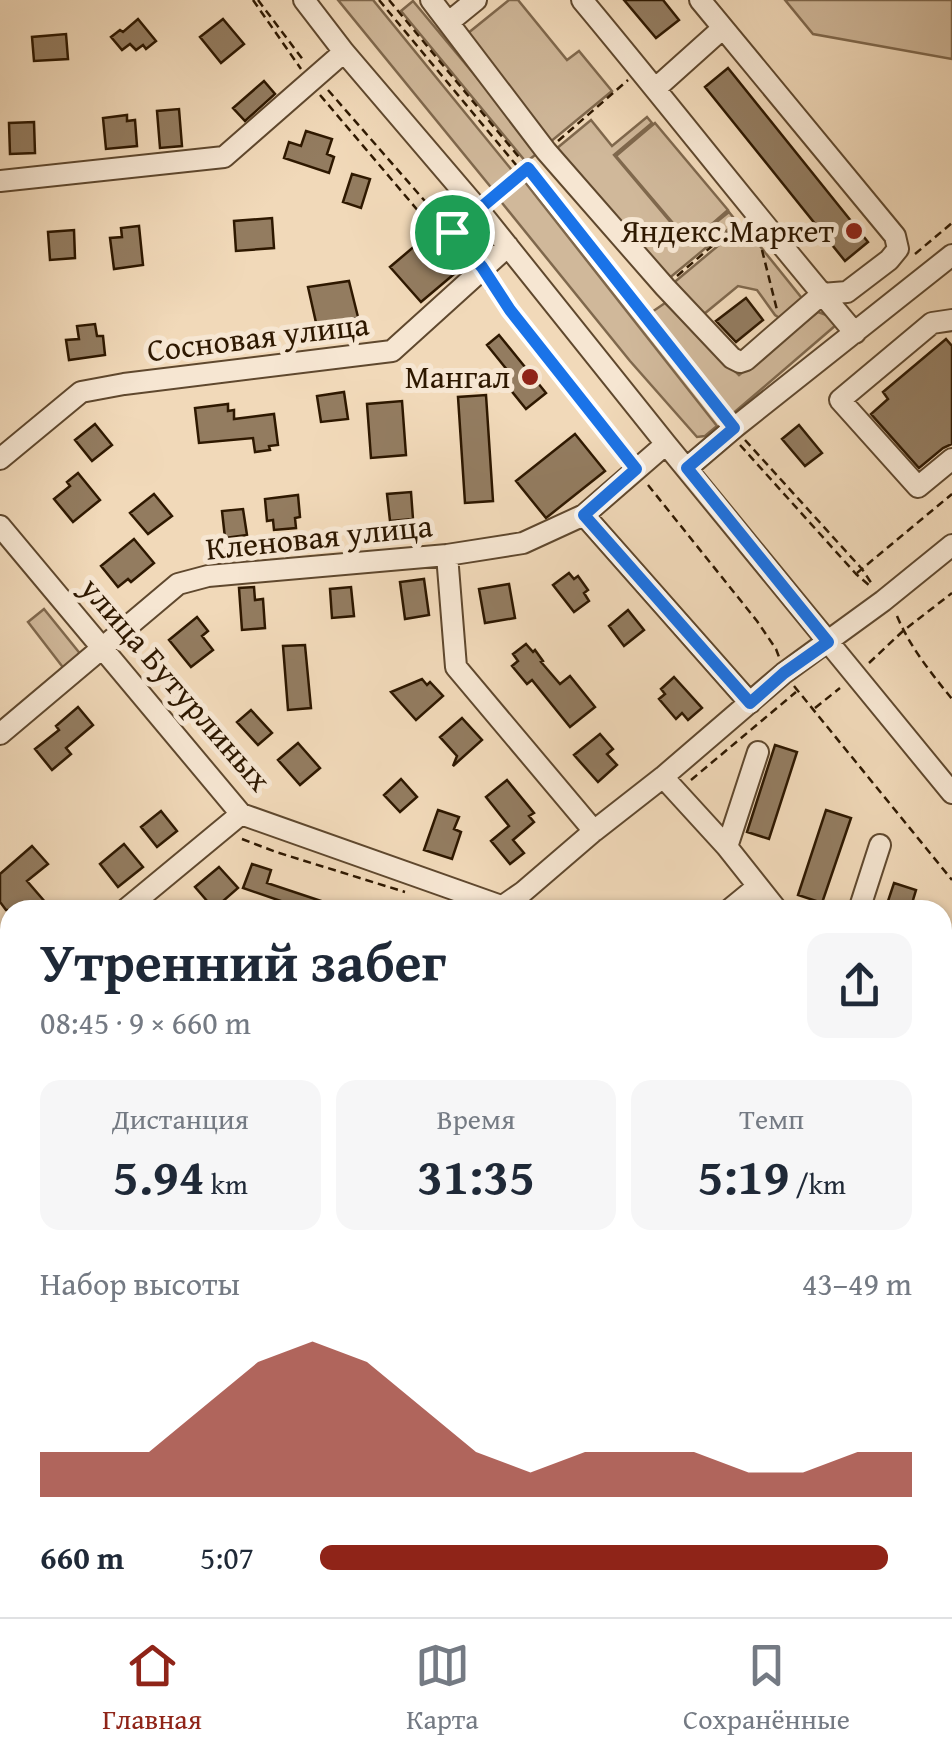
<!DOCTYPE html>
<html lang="ru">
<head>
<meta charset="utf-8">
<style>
	:root { --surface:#fff; --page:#f6f6f7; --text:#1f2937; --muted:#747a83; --line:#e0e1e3; --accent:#8f2418 }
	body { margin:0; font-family:"Gentium Book Plus",serif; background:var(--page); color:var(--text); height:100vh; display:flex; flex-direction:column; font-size:38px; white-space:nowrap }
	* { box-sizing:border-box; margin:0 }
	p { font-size:32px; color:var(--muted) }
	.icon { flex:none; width:55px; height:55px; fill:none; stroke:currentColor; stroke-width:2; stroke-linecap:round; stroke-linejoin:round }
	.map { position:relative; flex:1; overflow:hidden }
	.sheet { position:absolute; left:0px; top:900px; width:952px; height:718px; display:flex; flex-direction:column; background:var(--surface); border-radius:30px 30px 0 0; box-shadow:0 2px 8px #0004 }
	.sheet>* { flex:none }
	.pin { position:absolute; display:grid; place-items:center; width:85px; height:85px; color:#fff; margin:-42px; border:5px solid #fff; border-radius:50%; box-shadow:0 2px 10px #0007 }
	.round { display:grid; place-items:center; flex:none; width:105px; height:105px; border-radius:20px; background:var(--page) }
	.headline { display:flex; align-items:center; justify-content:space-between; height:170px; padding:0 40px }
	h1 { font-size:55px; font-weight:700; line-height:75px }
	.stats { display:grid; grid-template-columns:repeat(3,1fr); gap:15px; height:170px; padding:10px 40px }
	.stats div { display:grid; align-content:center; border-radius:20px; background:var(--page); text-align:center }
	.stats b { font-size:50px; font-weight:700 }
	.stats small { font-size:28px; font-weight:400 }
	.stats p { font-size:28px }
	.chart { height:280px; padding:20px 40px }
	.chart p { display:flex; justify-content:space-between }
	.chart svg { width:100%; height:180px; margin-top:10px; fill:var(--accent); opacity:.7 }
	ul { padding:0 40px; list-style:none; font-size:32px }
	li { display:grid; grid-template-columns:160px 120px 1fr; align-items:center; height:75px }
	li i { height:25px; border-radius:12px; background:var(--accent) }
	.tabs { display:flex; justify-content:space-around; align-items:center; height:140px; border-top:2px solid var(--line); background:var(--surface); font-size:28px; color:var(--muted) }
	.tabs a { display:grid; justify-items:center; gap:5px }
	.tabs .on { color:var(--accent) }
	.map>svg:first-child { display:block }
	.green { fill:#d0b89a; stroke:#7f684d; stroke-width:2.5 }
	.building { fill:#937c60; stroke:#2e1800; stroke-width:2.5 }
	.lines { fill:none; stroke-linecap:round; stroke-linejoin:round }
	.minor-casing { stroke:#5f482e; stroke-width:24 }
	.path { stroke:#2e1800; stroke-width:2.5; stroke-dasharray:8 5; stroke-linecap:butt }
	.minor { stroke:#f6e6d2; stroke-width:20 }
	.route-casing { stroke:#fff; stroke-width:20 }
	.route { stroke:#1a73e8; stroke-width:12 }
	.poi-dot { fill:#8f2418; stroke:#f6e6d2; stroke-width:4 }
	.labels { text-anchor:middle; stroke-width:10; stroke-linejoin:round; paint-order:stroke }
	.poi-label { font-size:32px; fill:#2e1800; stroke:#f6e6d2; text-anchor:end }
	.street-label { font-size:32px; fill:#2e1800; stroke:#f6e6d2 }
</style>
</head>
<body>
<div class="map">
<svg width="952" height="1617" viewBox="0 0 952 1617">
	<rect width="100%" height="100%" fill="#f1d9b9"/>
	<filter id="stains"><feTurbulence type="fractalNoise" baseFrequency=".002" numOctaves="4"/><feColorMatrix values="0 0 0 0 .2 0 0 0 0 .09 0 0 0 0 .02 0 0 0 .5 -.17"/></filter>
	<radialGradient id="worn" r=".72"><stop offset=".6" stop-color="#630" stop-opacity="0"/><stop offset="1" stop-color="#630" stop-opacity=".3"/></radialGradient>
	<path class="green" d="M 338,0 L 373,0 L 515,174 L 494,191 Z
		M 509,0 L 518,0 L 567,60 L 579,51 L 612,91 L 549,143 L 462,38 Z
		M 785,0 L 952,0 L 952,59 L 813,34 Z
		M 413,1 L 539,152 L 526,162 L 401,11 Z
		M 647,117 L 652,123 L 614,155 L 689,244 L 729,212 L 737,222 L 667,280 L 556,149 L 591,120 L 612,146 Z
		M 655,123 L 728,210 L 690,243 L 616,156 Z
		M 521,177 L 717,426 L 705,436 L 697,437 L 630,361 L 498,198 Z
		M 743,225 L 805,302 L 781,319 L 775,315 L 757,290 L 738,286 L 704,314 L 671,285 Z
		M 665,303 L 739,375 L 818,312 L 829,316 L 836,325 L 730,416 L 649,314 Z
		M 44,609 L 82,656 L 65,670 L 28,622 Z
		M 0,1504 L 10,1516 L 10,1608 L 89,1608 L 97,1617 L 0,1617 Z
		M 798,1608 L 934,1608 L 930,1617 L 786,1617 Z"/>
	<path class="building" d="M 624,0 L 663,0 L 679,20 L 656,38 Z
		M 138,19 L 156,41 L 146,49 L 143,45 L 136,50 L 130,44 L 122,50 L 111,37 L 120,30 L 123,32 Z
		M 223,19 L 244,44 L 221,63 L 200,37 Z
		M 66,34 L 68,59 L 34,61 L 32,37 Z
		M 728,68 L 868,242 L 845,261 L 705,87 Z
		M 264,81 L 275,94 L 245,121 L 233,108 Z
		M 179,109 L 182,146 L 160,148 L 157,111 Z
		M 127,115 L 127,121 L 135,120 L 137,146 L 106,149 L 103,118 Z
		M 34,122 L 35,153 L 10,154 L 9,123 Z
		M 306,131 L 332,139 L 327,154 L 334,157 L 329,173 L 284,158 L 289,142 L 301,146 Z
		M 352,174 L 370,179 L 361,208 L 343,202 Z
		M 272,218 L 274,248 L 236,251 L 234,221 Z
		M 139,226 L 143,265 L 114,269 L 110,238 L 122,237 L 121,228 Z
		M 74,230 L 75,258 L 50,260 L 48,232 Z
		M 430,233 L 460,269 L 421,302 L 390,267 Z
		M 349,281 L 358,317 L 317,327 L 308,287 Z
		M 746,298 L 763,320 L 736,342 L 716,321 Z
		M 95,324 L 97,336 L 103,336 L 105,355 L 69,360 L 66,340 L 79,339 L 77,326 Z
		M 499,335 L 546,393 L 526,409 L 500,377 L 508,371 L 487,345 Z
		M 946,339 L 952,346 L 952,444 L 943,448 L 919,468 L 871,414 L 888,399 L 883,392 Z
		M 344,392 L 348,419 L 321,422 L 317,396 Z
		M 486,395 L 493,501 L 465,503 L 458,397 Z
		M 402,401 L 406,455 L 371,458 L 367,404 Z
		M 228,404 L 228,411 L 234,410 L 234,419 L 274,414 L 278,445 L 269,446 L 270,450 L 255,452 L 253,438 L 199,443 L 195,408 Z
		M 95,424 L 112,445 L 92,461 L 75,440 Z
		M 799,425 L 822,453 L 805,466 L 782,439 Z
		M 575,434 L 605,471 L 546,518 L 516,481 Z
		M 78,473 L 100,500 L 73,522 L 54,499 L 70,486 L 67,482 Z
		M 411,492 L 413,519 L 390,521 L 387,494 Z
		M 154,494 L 172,516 L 148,534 L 130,513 Z
		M 298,495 L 300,517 L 295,518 L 296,528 L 274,530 L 273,520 L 267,521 L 265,499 Z
		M 243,509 L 247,535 L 225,538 L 222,511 Z
		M 134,539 L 154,563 L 131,582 L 128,579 L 118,587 L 101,566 Z
		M 569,573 L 574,579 L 578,576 L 588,590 L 584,593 L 589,601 L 574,612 L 553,585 Z
		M 424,579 L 429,615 L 405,619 L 400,582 Z
		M 509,584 L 515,618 L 485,623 L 479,589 Z
		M 254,587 L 255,600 L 263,599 L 265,628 L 242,630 L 239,588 Z
		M 351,587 L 354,616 L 332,618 L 330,589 Z
		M 628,610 L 644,630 L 624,646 L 609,626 Z
		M 197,617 L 208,631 L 202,636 L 213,650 L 191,667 L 169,640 Z
		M 526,644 L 533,652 L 535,650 L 543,661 L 541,662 L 560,684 L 570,676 L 595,707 L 570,727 L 532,680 L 527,684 L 512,666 L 518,661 L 513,654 Z
		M 305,645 L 311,708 L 288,710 L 283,646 Z
		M 674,677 L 702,708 L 688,720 L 682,713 L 676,719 L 659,699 L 665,694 L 661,689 Z
		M 422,679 L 427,685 L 430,682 L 443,696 L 416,720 L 391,692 Z
		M 78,707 L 93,725 L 66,748 L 71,754 L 52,770 L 35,749 L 59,730 L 56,726 Z
		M 251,710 L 272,733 L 258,745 L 237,722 Z
		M 462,718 L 482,740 L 453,766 L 457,756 L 440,737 Z
		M 600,734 L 613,749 L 607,754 L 617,765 L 598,782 L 574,755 Z
		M 298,743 L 320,768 L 300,785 L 278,760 Z
		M 775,745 L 797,752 L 769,839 L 747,832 Z
		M 401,779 L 417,797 L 400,812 L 384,795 Z
		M 507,780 L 534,813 L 529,816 L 534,822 L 513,840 L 524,853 L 510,864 L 491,841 L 509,826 L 486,797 Z
		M 438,810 L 459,817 L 454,829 L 461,832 L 452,859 L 424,850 Z
		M 826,810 L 851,818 L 822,903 L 798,895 Z
		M 161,811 L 177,831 L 157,847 L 141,827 Z
		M 124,844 L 143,867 L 118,887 L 100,864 Z
		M 32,846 L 48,864 L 27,881 L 52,910 L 6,910 L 0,902 L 0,874 Z
		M 252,864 L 271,870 L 267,883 L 342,908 L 342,910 L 278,910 L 281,901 L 243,888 Z
		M 219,867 L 238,888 L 214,909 L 195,887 Z
		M 894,883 L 916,890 L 910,910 L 885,910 Z"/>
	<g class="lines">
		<defs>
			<path id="minor" d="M 304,0 L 344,52 L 478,209 L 666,444 L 952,793
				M 431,0 L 546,151 L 665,287 L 732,358 L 740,362 L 746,360 L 822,294 L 847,292 L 889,260 L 898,249 L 895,236 L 700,0
				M 582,0 C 674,110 762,224 855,333
				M 449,22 L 476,0
				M 655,89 L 723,28
				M 0,181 L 224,157 L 344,52
				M 952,320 L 932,323 L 840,400 L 918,487 L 952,459
				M 0,459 L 81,392 L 124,384 L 392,351 L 508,246
				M 687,468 L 734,428 L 952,255
				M 584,515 L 750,703
				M 0,526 L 241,814 L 501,906
				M 447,555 L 456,667 L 594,831
				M 0,734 L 178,584 L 208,576 L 447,555 L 523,543 L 584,515 L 666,444
				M 663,777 L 727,847 L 777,910
				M 727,847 L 758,752
				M 125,910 L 241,814
				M 497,910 L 523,892 L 594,831 L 663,777 L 784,673 L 883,601 L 952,545
				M 729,910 L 757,887
				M 859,910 L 880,845
				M 0,1018 L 10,1009
				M 942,1110 L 952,1122
				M 942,1274 L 952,1266
				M 0,1315 L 9,1325
				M 942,1545 L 952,1540
				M 942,1605 L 952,1581
				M 270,1608 L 279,1617
				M 521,1617 L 532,1608
				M 776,1617 L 786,1608"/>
		</defs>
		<use href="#minor" class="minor-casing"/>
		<path class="path" d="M 253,0 L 301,69
			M 258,0 L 304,61
			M 379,0 L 522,172 L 719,420
			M 389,0 L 528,168 L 724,415
			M 328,90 L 451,231
			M 320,95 L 464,265
			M 558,141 L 628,80
			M 490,199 L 522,172
			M 465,221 L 452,232 L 471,254
			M 762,250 L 777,310
			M 915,254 L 952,223
			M 677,276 L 739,223
			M 494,285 L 509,308
			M 486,289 L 511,311 L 625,455
			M 745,440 L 862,569 L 872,584
			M 740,445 L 856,574 L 870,586
			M 648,485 L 757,621 L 776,649 L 779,657
			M 857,573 L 952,494
			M 897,616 C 910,647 931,673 952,699
			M 869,663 L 903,631 L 952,593
			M 794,686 L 952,880
			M 815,708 L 840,688
			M 691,780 L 796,692
			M 242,839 L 276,852 L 405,892
			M 0,1568 L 10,1559
			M 805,1608 L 807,1617
			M 827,1617 L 836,1608
			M 898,1617 L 904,1608"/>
		<use href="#minor" class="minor"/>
	</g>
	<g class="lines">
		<defs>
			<path id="route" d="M 528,168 L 734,428 L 687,468 L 828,642 L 784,673 L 750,703 L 584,515 L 636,469 L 510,310 L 482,267 L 452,232 Z"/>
		</defs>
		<use href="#route" class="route-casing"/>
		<use href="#route" class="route"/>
	</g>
	<g class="poi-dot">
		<circle cx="854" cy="231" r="10"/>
		<circle cx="530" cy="377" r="10"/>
	</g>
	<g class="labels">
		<g class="poi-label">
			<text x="834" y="242">Яндекс.Маркет</text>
			<text x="510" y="388">Мангал</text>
		</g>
		<g class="street-label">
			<text transform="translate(258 337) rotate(-7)" y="11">Сосновая улица</text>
			<text transform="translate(319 537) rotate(-6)" y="11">Кленовая улица</text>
			<text transform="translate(176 684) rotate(49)" y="11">улица Бутурлиных</text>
		</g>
	</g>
	<rect width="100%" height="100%" filter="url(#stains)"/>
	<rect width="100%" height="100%" fill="url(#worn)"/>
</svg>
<div class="pin" style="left:452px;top:232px;background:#1e9e55"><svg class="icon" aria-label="arrive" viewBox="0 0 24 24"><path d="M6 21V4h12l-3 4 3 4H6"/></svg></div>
<section class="sheet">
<div class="headline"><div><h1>Утренний забег</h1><p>08:45 · 9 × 660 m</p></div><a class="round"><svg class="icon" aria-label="share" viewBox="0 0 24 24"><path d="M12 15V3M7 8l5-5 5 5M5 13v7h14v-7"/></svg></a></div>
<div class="stats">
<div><p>Дистанция</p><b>5.94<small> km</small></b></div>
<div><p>Время</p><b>31:35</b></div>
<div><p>Темп</p><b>5:19<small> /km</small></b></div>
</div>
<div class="chart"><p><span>Набор высоты</span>43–49 m</p>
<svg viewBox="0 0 160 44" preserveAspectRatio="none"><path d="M0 44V33L10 33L20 33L30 22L40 11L50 6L60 11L70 22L80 33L90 38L100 33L110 33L120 33L130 38L140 38L150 33L160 33V44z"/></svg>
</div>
<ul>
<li><b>660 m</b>5:07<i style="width:96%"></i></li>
</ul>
</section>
</div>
<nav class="tabs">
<a class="on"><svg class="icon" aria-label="home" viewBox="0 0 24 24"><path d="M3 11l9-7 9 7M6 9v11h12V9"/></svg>Главная</a>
<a><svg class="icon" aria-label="map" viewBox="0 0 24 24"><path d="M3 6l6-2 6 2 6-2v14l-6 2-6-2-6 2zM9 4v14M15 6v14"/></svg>Карта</a>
<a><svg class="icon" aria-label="saved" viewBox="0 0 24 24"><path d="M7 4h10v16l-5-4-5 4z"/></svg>Сохранённые</a>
</nav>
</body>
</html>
